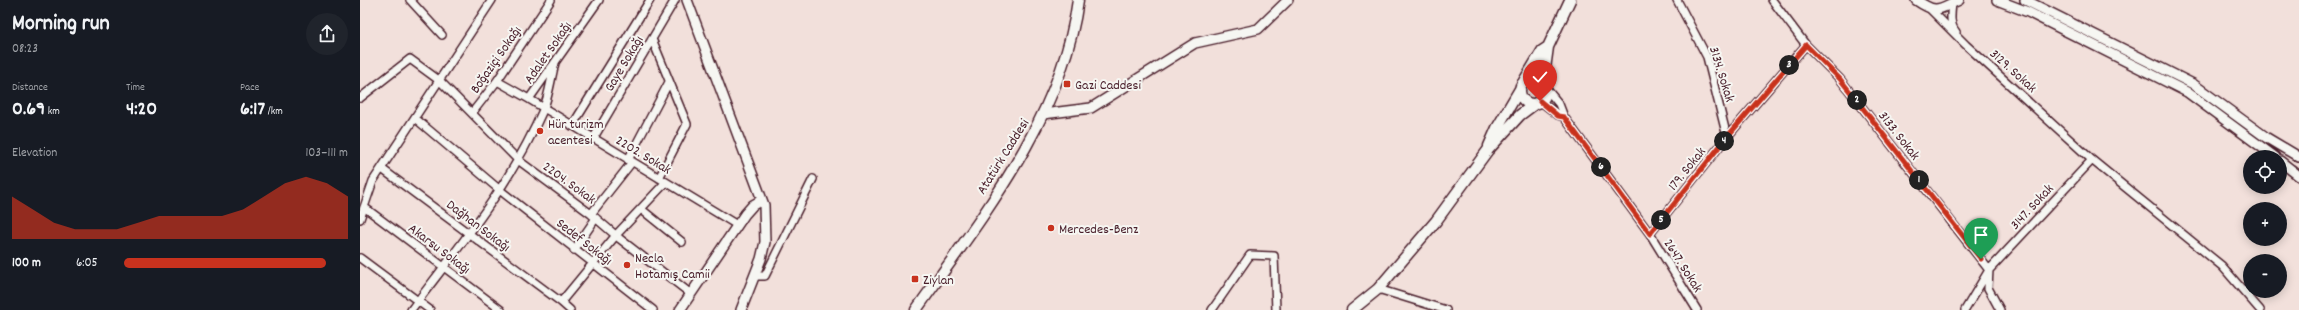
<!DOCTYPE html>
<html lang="en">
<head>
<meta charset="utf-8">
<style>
	:root { --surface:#171b24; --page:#20242c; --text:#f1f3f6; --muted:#9ea1a6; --accent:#c8321e }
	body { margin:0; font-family:Dekko,sans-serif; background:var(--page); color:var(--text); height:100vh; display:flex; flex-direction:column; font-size:15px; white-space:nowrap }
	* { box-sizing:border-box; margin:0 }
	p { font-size:13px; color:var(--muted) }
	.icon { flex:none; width:22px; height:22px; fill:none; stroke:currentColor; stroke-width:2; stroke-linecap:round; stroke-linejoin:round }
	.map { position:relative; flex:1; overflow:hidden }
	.side { display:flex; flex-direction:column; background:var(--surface); width:360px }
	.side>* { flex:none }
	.tools { position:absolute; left:1883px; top:150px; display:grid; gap:8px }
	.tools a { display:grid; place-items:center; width:44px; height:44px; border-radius:50%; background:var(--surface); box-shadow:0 2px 10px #0003; font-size:20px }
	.pin { position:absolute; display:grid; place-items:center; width:34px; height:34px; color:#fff; margin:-41px -17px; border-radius:50% 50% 50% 0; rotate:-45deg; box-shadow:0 0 4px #0007 }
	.pin .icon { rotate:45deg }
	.km { position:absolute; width:20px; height:20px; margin:-10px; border-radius:50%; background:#222; color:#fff; font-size:11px; line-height:20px; text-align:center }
	.round { display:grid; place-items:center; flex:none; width:42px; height:42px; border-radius:21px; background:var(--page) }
	.head { display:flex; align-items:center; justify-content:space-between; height:68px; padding:0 12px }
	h1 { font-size:22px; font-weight:700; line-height:30px }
	.figures { display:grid; grid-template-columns:repeat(3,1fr); gap:6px; height:68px; padding:4px 12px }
	.figures div { display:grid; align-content:center }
	.figures b { font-size:20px; font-weight:700 }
	.figures small { font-size:11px; font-weight:400 }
	.figures p { font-size:11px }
	.chart { height:112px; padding:8px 12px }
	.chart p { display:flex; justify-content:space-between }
	.chart svg { width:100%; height:72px; margin-top:4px; fill:var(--accent); opacity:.7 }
	ul { padding:0 12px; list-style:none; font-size:13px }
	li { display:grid; grid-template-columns:64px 48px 1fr; align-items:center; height:30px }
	li i { height:10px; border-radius:5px; background:var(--accent) }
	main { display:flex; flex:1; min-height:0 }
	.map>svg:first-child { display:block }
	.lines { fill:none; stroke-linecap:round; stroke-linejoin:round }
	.minor-casing { stroke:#4a1f2b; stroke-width:10 }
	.tertiary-casing { stroke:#4a1f2b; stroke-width:12 }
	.secondary-casing { stroke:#4a1f2b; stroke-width:13 }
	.minor { stroke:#f6f6f2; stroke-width:7 }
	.tertiary { stroke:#f6f6f2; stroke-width:9 }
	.secondary { stroke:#f6f6f2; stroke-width:10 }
	.route-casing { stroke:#fff; stroke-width:8 }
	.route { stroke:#c8321e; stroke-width:5 }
	.poi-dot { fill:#c8321e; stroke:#f6f6f2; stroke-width:1.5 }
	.labels { text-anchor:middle; stroke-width:4; stroke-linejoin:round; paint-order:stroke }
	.street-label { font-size:14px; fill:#4a1f2b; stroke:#f6f6f2 }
	.poi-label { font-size:14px; fill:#4a1f2b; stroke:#f6f6f2; text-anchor:start }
</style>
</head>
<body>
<main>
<section class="side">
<div class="head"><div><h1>Morning run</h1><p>08:23</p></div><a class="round"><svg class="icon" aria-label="share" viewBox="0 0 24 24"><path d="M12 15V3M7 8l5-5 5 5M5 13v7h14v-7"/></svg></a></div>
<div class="figures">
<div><p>Distance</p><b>0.69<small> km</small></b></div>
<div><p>Time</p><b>4:20</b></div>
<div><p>Pace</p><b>6:17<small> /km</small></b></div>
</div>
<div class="chart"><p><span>Elevation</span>103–111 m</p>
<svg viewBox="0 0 160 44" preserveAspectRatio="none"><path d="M0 44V18L10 26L20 34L30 38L40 38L50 38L60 34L70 30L80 30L90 30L100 30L110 26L120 18L130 10L140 6L150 10L160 18V44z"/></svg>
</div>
<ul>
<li><b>100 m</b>6:05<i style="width:90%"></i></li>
</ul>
</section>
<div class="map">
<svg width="1939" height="310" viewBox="0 0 1939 310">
	<rect width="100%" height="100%" fill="#f2e0db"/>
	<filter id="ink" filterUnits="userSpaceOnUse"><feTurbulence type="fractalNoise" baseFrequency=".025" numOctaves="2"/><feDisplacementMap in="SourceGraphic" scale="8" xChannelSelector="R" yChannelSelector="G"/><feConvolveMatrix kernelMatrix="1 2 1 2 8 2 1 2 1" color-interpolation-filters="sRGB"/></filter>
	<g filter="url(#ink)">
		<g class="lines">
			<defs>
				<path id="minor" d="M 50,0 L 82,35
					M 1317,0 L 1347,57 L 1367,137
					M 1412,0 L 1446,45 L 1480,79 L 1629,270 L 1628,288 L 1640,310
					M 1592,3 C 1591,13 1589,24 1596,32
					M 1571,10 L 1606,45 L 1732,160 L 1862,266 L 1900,310
					M 292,39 L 327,124 L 299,178
					M 137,81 L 169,99 L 377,225
					M 1185,87 L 1199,104 L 1204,117 L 1290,234 L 1337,310
					M 0,98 L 50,59 L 80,81 L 158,160 L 231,214 L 260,239 L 331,294
					M 169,99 L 239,0
					M 1180,101 L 1198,115 L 1204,117
					M 112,113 L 137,81 L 191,0
					M 56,119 L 141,191 L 293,310
					M 212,126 L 290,0
					M 233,139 L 315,0
					M 268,160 L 309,82
					M 22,169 L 201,302
					M 4,207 L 141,310
					M 281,209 L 322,242
					M 231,214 L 272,162
					M 0,219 L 13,181 L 132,0
					M 1290,234 L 1367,137 L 1446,45
					M 214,250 L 236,218
					M 0,258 L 70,310
					M 395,276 L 405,276 L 453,179
					M 1018,289 L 1086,310
					M 51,310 C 100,245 150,186 183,110 C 189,96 191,78 195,63
					M 210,310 L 201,302 L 257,234 L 306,182
					M 852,310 L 890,255 L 914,256 L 916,310
					M 1605,310 L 1629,270 L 1732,160"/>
				<path id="tertiary" d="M 327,0 L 404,205 L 405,242 L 401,259 L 381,310
					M 1556,0 C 1578,15 1578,9 1599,0
					M 1637,0 L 1668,12 L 1827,92 L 1915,157
					M 1665,0 L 1833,84 L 1907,138 L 1939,157
					M 683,114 L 731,108 L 835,43 L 898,29 L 928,0
					M 1920,161 L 1939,176
					M 320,310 L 385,214 L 393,205 L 402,200"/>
				<path id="secondary" d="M1160 91a13 13 0 1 1 26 0a13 13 0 1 1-26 0Z
					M 1164,81 L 1182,51 L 1188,47
					M 1183,83 L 1188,47 L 1210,0
					M 1129,146 L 1137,128 L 1160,89
					M 556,310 C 622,217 703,116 718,0
					M 992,310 L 1018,289 L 1076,221 L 1128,150 L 1160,115 L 1176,103"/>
			</defs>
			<use href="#minor" class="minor-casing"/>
			<use href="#tertiary" class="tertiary-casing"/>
			<use href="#secondary" class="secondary-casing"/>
			<use href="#minor" class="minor"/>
			<use href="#tertiary" class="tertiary"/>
			<use href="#secondary" class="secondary"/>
		</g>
	</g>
	<g class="lines" filter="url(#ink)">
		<defs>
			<path id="route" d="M 1180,101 L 1198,116 L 1204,117 L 1290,234 L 1367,137 L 1446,45 L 1480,79 L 1621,259"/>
		</defs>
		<use href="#route" class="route-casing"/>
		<use href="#route" class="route"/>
	</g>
	<g class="poi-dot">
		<rect x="703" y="80" width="8" height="8" rx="2"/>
		<circle cx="180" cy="131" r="4"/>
		<circle cx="691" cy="228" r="4"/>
		<circle cx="267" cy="265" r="4"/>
		<rect x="551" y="275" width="8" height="8" rx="2"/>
	</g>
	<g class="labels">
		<g class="street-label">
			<text transform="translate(187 52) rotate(-55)" y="5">Adalet Sokağı</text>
			<text transform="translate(135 59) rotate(-55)" y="5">Boğaziçi Sokağı</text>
			<text transform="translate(263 63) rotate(-59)" y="5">Gaye Sokağı</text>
			<text transform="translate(1654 70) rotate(42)" y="5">3129. Sokak</text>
			<text transform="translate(1363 74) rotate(73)" y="5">3134. Sokak</text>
			<text transform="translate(1540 135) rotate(52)" y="5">3133. Sokak</text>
			<text transform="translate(284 154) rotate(31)" y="5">2202. Sokak</text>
			<text transform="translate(642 156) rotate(-58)" y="5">Atatürk Caddesi</text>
			<text transform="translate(1326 168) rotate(-51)" y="5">179. Sokak</text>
			<text transform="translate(210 182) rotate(36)" y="5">2204. Sokak</text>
			<text transform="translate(1671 206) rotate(-47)" y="5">3147. Sokak</text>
			<text transform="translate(119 225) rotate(37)" y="5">Dağhan Sokağı</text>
			<text transform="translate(225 241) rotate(38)" y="5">Sedef Sokağı</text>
			<text transform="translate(80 248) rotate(37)" y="5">Akarsu Sokağı</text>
			<text transform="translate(1324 265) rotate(58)" y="5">2647. Sokak</text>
		</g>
		<g class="poi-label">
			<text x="715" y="89">Gazi Caddesi</text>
			<text x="188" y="128">Hür turizm<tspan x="188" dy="16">acentesi</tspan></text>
			<text x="699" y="233">Mercedes-Benz</text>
			<text x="275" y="262">Necla<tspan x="275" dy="16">Hotamış Camii</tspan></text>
			<text x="563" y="284">Ziylan</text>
		</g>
	</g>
</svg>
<div class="tools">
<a><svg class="icon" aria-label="locate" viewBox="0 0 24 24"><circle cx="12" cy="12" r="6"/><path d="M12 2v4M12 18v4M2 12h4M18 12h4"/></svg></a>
<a>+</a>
<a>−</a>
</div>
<div class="pin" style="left:1621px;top:259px;background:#1e9e55"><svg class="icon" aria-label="arrive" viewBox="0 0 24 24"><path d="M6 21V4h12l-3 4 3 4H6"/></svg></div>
<div class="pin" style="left:1180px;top:101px;background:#d93025"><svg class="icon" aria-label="check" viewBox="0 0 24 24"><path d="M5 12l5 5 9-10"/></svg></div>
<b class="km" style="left:1559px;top:180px">1</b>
<b class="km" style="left:1497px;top:100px">2</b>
<b class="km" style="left:1429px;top:65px">3</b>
<b class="km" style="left:1364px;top:141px">4</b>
<b class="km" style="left:1301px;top:220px">5</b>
<b class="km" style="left:1241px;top:167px">6</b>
</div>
</main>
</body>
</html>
